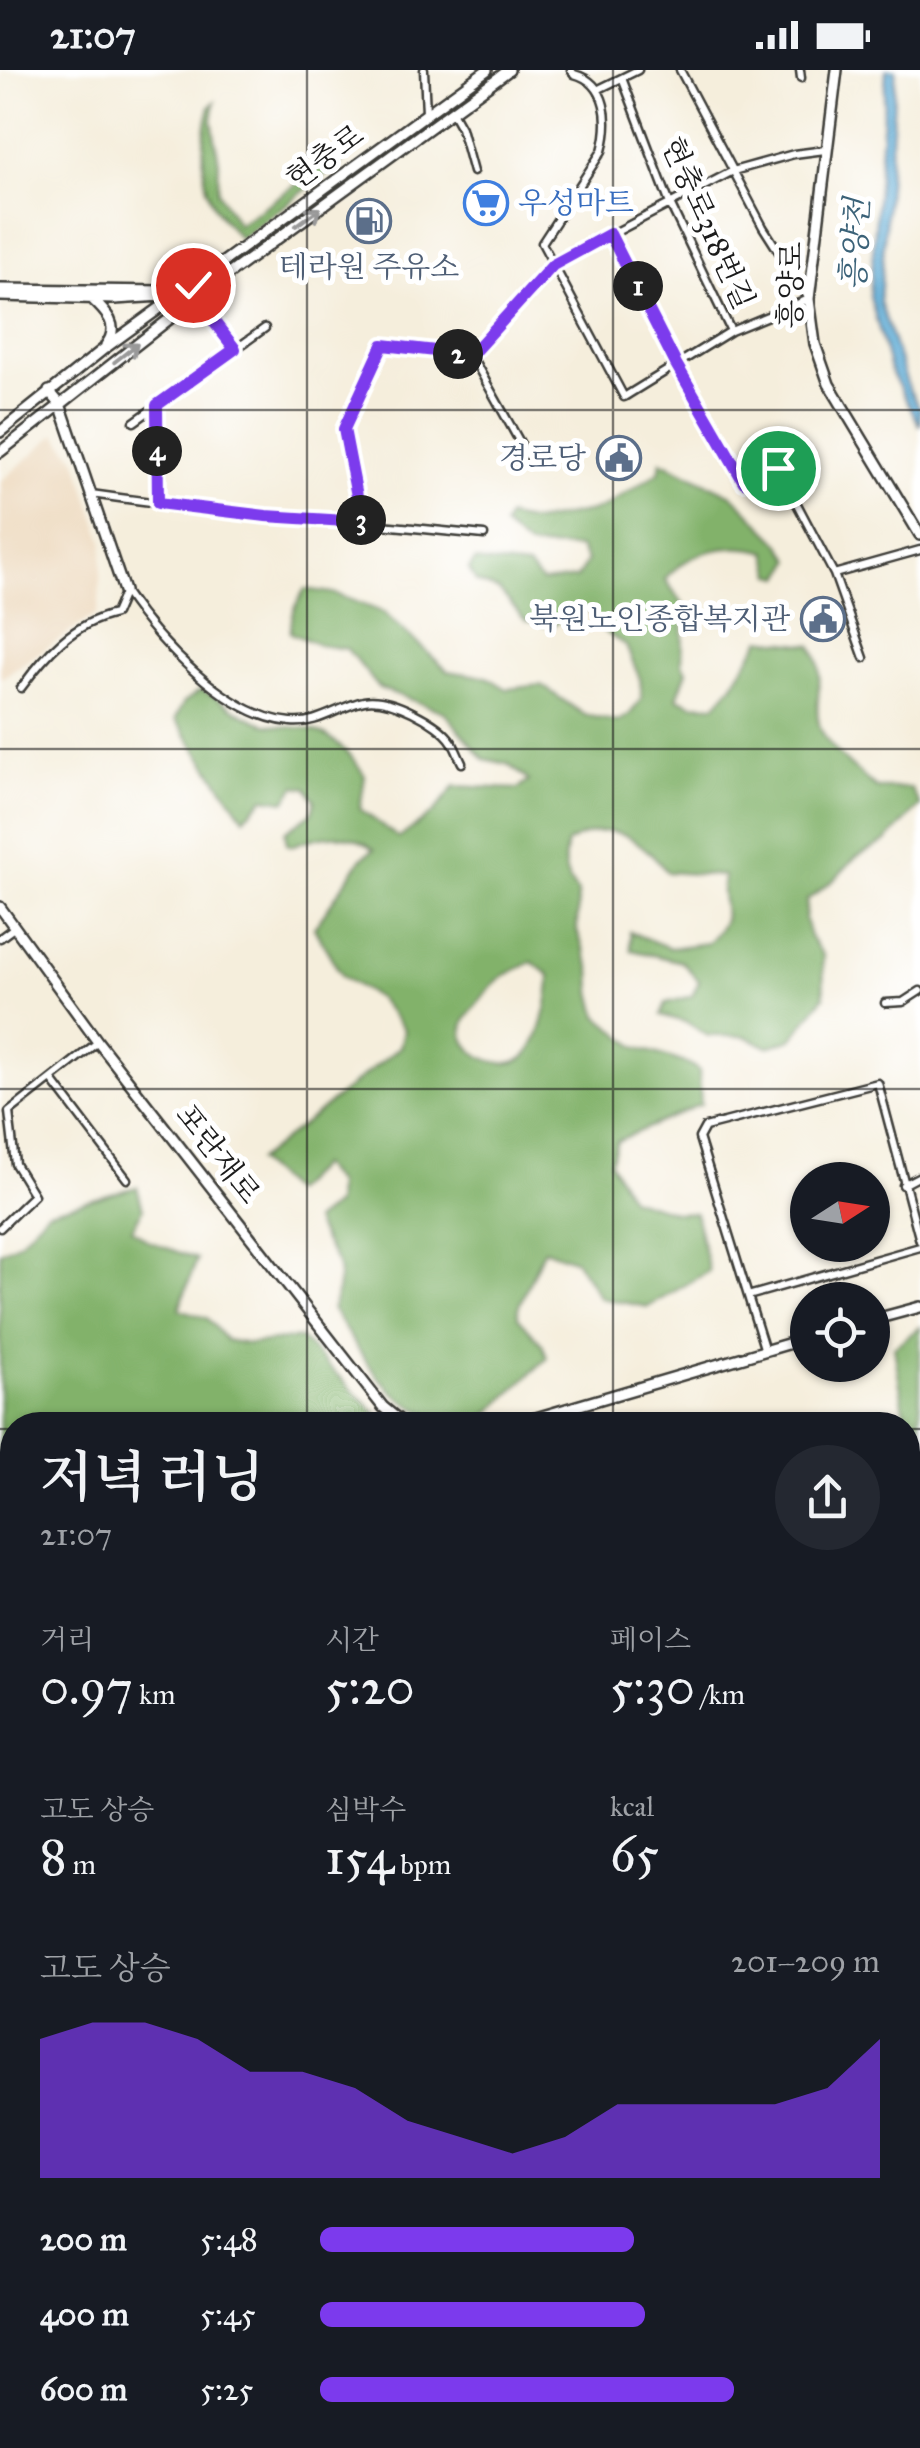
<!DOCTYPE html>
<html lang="ko">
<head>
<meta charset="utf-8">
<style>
	:root { --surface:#171b24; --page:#242831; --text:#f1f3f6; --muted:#9ea1a6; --accent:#7c3aed }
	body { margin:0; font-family:"IM FELL Great Primer","Noto Serif KR",serif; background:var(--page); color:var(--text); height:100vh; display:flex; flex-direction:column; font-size:38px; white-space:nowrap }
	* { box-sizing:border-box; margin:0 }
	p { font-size:32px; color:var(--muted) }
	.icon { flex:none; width:55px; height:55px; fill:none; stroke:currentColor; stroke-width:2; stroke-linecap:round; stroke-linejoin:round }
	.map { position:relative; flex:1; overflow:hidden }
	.details { position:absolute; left:0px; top:1342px; width:920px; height:1038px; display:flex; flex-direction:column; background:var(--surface); border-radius:40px 40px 0 0; box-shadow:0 2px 8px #0004 }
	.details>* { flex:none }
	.needle { width:65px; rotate:78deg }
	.fabs { position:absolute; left:790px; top:1092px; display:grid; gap:20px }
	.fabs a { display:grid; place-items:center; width:100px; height:100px; border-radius:50%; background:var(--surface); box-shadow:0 2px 8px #0004; font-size:50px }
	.pin { position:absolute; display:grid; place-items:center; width:85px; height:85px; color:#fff; margin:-42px; border:5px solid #fff; border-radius:50%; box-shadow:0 2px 10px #0007 }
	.km { position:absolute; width:50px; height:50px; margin:-25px; border-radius:50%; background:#222; color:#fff; font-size:28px; line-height:50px; text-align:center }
	.round { display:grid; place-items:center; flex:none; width:105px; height:105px; border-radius:52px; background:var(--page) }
	.headline { display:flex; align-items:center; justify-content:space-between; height:170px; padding:0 40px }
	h1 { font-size:55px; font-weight:600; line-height:75px }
	.figures { display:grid; grid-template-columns:repeat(3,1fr); gap:15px; height:170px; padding:10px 40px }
	.figures div { display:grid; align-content:center }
	.figures b { font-size:50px; font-weight:600 }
	.figures small { font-size:28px; font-weight:400 }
	.figures p { font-size:28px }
	.chart { height:280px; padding:20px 40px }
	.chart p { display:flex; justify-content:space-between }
	.chart svg { width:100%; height:180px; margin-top:10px; fill:var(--accent); opacity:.7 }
	ul { padding:0 40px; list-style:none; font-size:32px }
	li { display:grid; grid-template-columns:160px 120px 1fr; align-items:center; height:75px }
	li i { height:25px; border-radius:12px; background:var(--accent) }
	.status { display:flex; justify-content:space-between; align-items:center; height:70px; padding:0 50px; background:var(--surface); direction:ltr }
	.status svg { height:28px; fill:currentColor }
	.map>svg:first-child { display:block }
	.built { fill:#ecd7ba }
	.green { fill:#a3cf7b; stroke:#60764c; stroke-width:2.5 }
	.forest { fill:#82b26b; stroke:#4f6744; stroke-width:2.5; fill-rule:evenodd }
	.water { fill:#5aa9d4; stroke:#3b6278; stroke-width:2.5 }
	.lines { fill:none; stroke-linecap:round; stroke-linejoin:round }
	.minor-casing { stroke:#3d3c39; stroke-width:11 }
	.tertiary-casing { stroke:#3d3c39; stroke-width:14 }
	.minor { stroke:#fff; stroke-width:6 }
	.tertiary { stroke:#fff; stroke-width:9 }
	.oneway { stroke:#999 }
	.route-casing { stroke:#fff; stroke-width:20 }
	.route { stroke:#7c3aed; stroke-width:12 }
	.grid { fill:none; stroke:#1c1c1c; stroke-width:2.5; stroke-opacity:0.55 }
	.labels { text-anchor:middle; stroke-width:10; stroke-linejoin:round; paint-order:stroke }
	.street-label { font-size:30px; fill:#1c1c1c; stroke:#fff }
	.shop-label { font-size:30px; fill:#366cbe; stroke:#fff; text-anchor:start }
	.service-label { font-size:30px; fill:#4e5e75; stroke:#fff; text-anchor:end }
	.water-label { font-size:32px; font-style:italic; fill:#3b6278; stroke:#fff }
</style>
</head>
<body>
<div class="status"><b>21:07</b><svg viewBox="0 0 49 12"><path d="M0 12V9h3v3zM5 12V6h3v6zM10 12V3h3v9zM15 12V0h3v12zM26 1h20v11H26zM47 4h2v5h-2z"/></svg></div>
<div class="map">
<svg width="920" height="2378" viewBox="0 0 920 2378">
	<rect width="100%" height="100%" fill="#fff"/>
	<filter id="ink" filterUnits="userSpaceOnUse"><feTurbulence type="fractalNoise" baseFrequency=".01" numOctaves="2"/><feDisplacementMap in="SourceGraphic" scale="20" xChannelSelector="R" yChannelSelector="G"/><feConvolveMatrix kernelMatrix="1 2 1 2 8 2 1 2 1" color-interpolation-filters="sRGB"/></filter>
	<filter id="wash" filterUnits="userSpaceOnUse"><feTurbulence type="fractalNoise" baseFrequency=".0048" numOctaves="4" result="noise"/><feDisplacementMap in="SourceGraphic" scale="40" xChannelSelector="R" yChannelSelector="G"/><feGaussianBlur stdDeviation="2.25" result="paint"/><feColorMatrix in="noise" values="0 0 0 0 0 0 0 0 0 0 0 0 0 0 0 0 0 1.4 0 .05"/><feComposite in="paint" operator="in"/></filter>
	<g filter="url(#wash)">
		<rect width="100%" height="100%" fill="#f5eedc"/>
		<path class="built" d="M 56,364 L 76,388 L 103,471 L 98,543 L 0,609 L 0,412 Z"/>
		<path class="green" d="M 908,1923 L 920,1936 L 920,2130 L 908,2140 Z
			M 545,2368 L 641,2368 L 639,2378 L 545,2378 Z"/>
		<path class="forest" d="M 215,32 L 212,50 L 219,92 L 218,122 L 238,155 L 344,81 L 341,93 L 240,169 C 232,159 222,149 215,138 C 199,111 202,65 210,36 Z
			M 661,391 L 732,425 L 779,472 L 792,490 L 782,507 L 773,505 L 767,482 C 730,472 690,480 665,509 L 684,536 L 682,593 L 687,601 L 677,628 L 692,634 L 715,635 L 732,616 L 761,569 L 811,575 C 830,604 810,632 821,660 C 831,682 859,702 876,718 L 911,718 L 920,736 L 886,771 L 855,788 L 835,809 L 807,830 L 805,849 L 810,867 L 823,885 L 824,927 L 792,969 L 768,977 L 745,966 L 708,966 L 688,953 L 661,945 L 666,933 L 692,926 L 699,911 L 682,892 L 631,880 L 630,862 L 670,878 L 707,873 C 740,841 715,839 724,806 L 667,802 C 638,766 612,748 567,773 C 562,795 564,806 578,823 L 577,861 L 591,899 L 592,921 L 598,946 L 636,977 L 689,994 L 699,1001 L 701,1034 L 617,1071 L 610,1092 L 630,1128 L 675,1142 L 695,1143 L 709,1201 L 648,1237 L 600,1228 L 576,1191 L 544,1179 L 518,1238 L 518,1247 L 542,1274 L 547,1288 L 477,1355 C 396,1350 372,1301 332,1239 C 349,1186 331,1194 314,1151 L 335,1135 L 336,1114 L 320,1095 L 292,1122 L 257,1091 L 400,977 L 404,960 L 379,929 L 342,906 L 314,858 L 362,788 L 374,779 C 347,759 320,765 291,776 L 287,774 L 285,762 L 312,743 L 315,730 L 307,718 L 296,716 L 285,731 L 264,728 L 244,748 L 175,649 L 184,632 L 201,620 C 223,629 237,643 257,651 C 275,659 294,655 312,660 C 334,665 354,688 365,706 L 360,739 L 399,768 L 433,743 L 455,716 L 518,719 L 529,711 L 508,694 L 484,689 L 444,642 L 379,618 L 347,579 L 319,575 L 291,563 C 290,546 296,533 305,519 L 332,523 L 383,542 L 448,601 L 487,607 L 507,619 L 541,615 L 585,645 L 618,652 L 630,644 L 642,628 L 640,609 L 626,576 L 604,561 L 589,540 L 569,544 L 551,557 L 525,550 L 499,520 L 476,512 L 469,499 L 475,491 L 528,497 L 542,512 L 577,508 L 587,491 L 579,478 L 528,477 L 503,456 L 508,447 L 535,452 L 591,441 L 604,437 L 659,402 ZM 532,892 L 550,905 C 550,926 541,980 520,990 C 497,1001 453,980 465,951 C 468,944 474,938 479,932 C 498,905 504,906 532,892 Z
			M 137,1117 L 143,1139 L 132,1159 L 148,1171 L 197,1189 L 179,1239 L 207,1248 L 226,1270 L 249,1274 L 300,1268 L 388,1355 L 12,1355 L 12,1720 L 0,1721 L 0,1182 L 19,1172 L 48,1141 Z
			M 920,1257 L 920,1382 L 909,1373 L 894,1277 Z
			M 920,1439 L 920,1741 L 908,1708 L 908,1450 L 910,1441 Z
			M 0,1778 L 12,1782 L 12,1866 L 0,1871 Z
			M 920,2130 L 920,2378 L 895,2378 L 899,2368 L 908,2368 L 908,2140 Z
			M 12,2167 L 12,2368 L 540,2368 L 534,2378 L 0,2378 L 0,2312 L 8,2280 L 0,2259 L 0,2168 Z
			M 641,2368 L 758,2368 L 758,2378 L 639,2378 Z"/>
		<path class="water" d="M 886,0 L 896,0 L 880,232 L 909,319 L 920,339 L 920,356 L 890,300 L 870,227 Z"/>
	</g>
	<g filter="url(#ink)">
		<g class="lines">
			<defs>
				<path id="minor" d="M 424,0 L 426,43
					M 571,0 L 574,4 C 608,13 610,51 602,81 L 542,173 L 624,327 L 731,261 L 809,229 L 763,157 L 680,0
					M 800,0 L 801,8
					M 622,8 L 670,134 L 731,261
					M 599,19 L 638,0
					M 452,42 L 461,58 L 473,102
					M 610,163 L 675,294 L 744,412 L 778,398 L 834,504 L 920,480
					M 200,225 L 205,240 L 235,279
					M 471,285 L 553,195 L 733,101 L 794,84 L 825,80
					M 471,285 L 527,385
					M 157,336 L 158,433
					M 134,352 L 265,258
					M 91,424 C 222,443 353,451 484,465
					M 362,452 L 344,359 L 383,275 L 471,285
					M 834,504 L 864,588
					M 124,521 C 158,571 227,647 291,652 C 317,655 340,636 364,631 C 389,626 439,652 452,672 C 456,679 459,687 462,693
					M 21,618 C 45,585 73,553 115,544 L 124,523
					M 0,868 L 15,857
					M 885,933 L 903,932 L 920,921
					M 52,1010 L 127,1109
					M 903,1115 L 920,1106
					M 0,1158 L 34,1125 L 15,1094 L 9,1042 L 98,972
					M 748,1226 L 920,1177
					M 765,1281 L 699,1068 L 705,1057 L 878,1013 L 920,1171
					M 0,1880 L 12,1879
					M 562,2378 L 563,2368"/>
				<path id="tertiary" d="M 837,0 L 809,229 L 815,274 L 829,314 L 920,465
					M 0,219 L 165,221 L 185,217
					M 0,226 L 115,229 L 177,225
					M 91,228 C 106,242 121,256 106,275
					M 49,321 L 60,334 L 124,521
					M 0,362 L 105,278 L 487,0
					M 0,382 L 200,225 L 509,0
					M 0,837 L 98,972 L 383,1337 L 405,1355
					M 872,1250 L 920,1237
					M 512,1355 L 808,1268"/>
			</defs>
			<use href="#minor" class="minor-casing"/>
			<use href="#tertiary" class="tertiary-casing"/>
			<use href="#minor" class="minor"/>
			<use href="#tertiary" class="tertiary"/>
		</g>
		<defs><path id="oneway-shaft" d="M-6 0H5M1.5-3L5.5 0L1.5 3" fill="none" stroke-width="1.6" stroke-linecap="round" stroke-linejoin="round" transform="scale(2.5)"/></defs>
		<g class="oneway">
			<use href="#oneway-shaft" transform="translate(308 147) rotate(-36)"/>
			<use href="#oneway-shaft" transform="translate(126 283) rotate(-38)"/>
		</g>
	</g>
	<g class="lines" filter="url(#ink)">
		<defs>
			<path id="route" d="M 193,215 L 205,240 L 235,279 L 157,335 L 158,433 L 266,446 L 362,452 L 344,359 L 383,275 L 471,285 L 553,195 L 610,164 L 676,294 L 744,412 L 778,398"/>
		</defs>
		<use href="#route" class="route-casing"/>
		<use href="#route" class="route"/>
	</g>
	<path class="grid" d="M 307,0 L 307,1355M 613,0 L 613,1355M 0,340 L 920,340M 0,679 L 920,679M 0,1019 L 920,1019M 0,1359 L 12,1359M 908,1359 L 920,1359M 0,1699 L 12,1699M 908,1699 L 920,1699M 0,2038 L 12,2038M 908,2038 L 920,2038M 307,2368 L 307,2378M 613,2368 L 613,2378"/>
	<defs>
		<symbol id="supermarket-ring" viewBox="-11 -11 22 22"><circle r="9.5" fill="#fff" stroke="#3f7fe0" stroke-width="1.5"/><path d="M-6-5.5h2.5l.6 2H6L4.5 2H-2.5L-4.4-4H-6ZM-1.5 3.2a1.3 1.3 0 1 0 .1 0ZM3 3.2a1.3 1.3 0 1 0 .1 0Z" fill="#3f7fe0"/></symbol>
		<symbol id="fuel-ring" viewBox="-11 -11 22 22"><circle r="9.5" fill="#fff" stroke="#5c6f8a" stroke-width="1.5"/><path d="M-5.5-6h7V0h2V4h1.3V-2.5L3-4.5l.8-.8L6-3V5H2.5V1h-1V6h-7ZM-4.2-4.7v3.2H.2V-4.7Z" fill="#5c6f8a"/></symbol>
		<symbol id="civic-ring" viewBox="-11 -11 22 22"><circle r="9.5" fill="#fff" stroke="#5c6f8a" stroke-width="1.5"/><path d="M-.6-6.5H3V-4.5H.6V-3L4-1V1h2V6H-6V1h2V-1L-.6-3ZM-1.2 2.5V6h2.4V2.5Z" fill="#5c6f8a"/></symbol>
	</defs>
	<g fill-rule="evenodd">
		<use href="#supermarket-ring" x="461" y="108" width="50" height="50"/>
		<use href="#fuel-ring" x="344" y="126" width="50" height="50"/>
		<use href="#civic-ring" x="594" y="363" width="50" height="50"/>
		<use href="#civic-ring" x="798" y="524" width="50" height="50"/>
	</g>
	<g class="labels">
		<g class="street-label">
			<text transform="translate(325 87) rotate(-36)" y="10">현충로</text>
			<text transform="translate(708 153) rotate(66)" y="10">현충로318번길</text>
			<text transform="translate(791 215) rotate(-89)" y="10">흥양로</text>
			<text transform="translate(218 1084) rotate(52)" y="10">포란재로</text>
		</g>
		<g class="shop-label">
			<text x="518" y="143">우성마트</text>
		</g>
		<g class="service-label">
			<text x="369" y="207" text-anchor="middle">테라원 주유소</text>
			<text x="586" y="398">경로당</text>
			<text x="790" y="559">북원노인종합복지관</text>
		</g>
		<g class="water-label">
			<text transform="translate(855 174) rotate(-87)" y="11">흥양천</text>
		</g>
	</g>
</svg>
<div class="fabs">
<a><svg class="needle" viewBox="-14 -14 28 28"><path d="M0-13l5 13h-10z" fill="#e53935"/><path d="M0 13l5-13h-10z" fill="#9ea1a6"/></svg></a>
<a><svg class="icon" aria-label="locate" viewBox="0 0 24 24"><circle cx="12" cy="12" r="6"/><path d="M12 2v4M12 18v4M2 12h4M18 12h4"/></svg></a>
</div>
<div class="pin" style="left:778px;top:398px;background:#1e9e55"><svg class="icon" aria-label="arrive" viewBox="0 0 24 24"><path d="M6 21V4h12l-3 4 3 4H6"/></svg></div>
<div class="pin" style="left:193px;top:215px;background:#d93025"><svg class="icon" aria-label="check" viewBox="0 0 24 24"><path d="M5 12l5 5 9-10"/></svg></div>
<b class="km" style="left:638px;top:216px">1</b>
<b class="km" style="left:458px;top:284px">2</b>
<b class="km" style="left:361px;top:450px">3</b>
<b class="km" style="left:157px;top:381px">4</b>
<section class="details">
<div class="headline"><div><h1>저녁 러닝</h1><p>21:07</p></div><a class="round"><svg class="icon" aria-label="share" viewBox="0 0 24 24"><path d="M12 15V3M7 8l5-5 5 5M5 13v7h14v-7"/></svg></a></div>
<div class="figures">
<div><p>거리</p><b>0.97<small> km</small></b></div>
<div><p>시간</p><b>5:20</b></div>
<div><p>페이스</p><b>5:30<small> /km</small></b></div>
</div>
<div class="figures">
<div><p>고도 상승</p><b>8<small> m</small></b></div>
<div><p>심박수</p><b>154<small> bpm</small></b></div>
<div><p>kcal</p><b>65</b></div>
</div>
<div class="chart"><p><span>고도 상승</span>201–209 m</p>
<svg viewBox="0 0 160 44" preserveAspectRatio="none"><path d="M0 44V10L10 6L20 6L30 10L40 18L50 18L60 22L70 30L80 34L90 38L100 34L110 26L120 26L130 26L140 26L150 22L160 10V44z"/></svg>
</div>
<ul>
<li><b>200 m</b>5:48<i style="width:56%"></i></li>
<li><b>400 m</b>5:45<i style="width:58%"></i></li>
<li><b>600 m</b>5:25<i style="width:74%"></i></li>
</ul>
</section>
</div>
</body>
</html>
